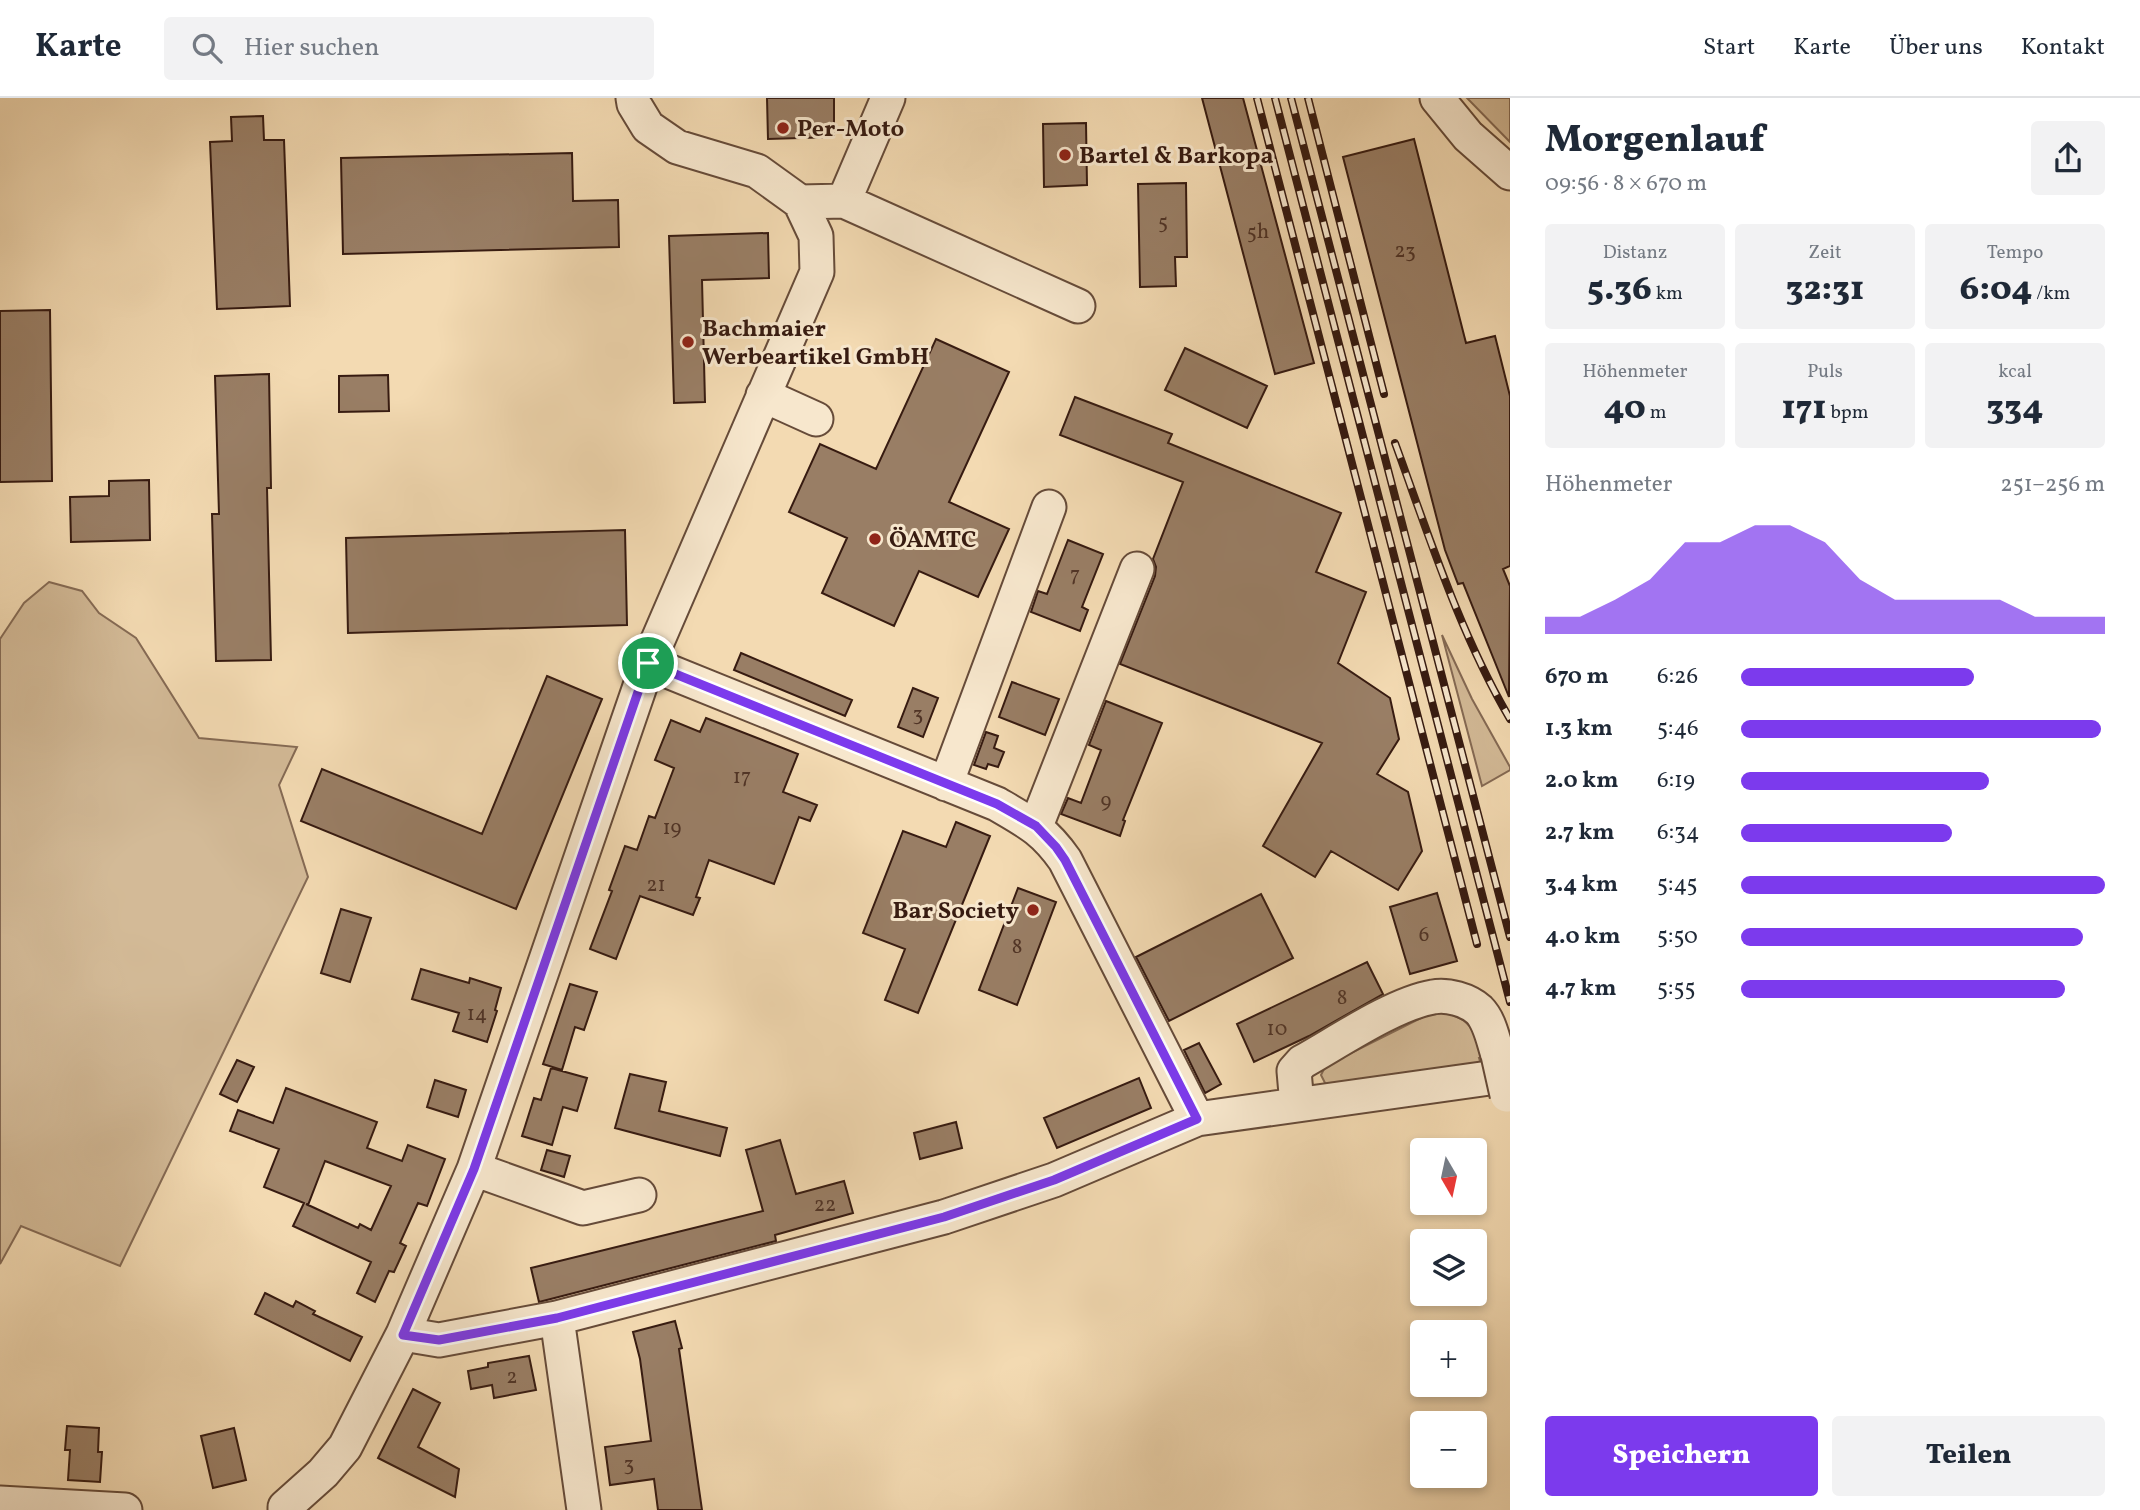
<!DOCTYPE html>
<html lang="de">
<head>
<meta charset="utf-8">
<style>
	:root { --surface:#fff; --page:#f2f2f3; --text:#1f2937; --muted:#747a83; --line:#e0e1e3; --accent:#7c3aed }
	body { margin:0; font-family:Vollkorn,serif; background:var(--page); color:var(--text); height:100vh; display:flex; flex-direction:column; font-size:26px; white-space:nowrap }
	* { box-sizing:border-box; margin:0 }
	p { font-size:23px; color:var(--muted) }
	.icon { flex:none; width:38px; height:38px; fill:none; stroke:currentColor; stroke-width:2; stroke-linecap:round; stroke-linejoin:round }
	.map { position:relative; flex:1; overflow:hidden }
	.sheet { display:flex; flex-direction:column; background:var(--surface); width:630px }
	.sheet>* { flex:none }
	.needle { width:46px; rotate:171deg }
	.tools { position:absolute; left:1410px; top:1040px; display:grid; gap:14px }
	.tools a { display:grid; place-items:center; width:77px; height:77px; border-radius:7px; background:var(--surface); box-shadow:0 4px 10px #0003; font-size:35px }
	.pin { position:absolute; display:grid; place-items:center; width:60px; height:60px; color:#fff; margin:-30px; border:4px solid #fff; border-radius:50%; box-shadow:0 2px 7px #0007 }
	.round { display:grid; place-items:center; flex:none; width:74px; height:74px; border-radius:7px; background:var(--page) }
	.headline { display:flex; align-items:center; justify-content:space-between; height:119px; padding:0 35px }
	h1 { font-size:38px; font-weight:800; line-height:52px }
	.stats { display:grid; grid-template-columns:repeat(3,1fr); gap:10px; height:119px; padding:7px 35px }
	.stats div { display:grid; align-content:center; border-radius:7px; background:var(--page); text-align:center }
	.stats b { font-size:35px; font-weight:800 }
	.stats small { font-size:19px; font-weight:400 }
	.stats p { font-size:19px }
	.chart { height:196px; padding:14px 35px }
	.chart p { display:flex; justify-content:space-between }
	.chart svg { width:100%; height:126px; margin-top:7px; fill:var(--accent); opacity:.7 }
	.action { display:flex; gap:14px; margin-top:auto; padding:14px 35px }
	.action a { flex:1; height:80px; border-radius:7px; background:var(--accent); color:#fff; font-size:28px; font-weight:800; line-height:80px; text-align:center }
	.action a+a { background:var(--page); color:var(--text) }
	ul { padding:0 35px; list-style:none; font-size:23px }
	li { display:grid; grid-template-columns:112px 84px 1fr; align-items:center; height:52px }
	li i { height:18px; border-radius:9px; background:var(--accent) }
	header { display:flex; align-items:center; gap:42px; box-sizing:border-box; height:98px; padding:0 35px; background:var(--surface); border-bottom:2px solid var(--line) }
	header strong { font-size:33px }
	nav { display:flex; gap:38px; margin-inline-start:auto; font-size:24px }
	.search { width:490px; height:63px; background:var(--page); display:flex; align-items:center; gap:18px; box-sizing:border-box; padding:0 24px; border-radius:7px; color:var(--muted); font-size:26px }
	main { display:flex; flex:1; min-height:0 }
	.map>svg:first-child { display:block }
	.green { fill:#d3ba97; stroke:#856a54; stroke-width:2 }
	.building { fill:#997e65; stroke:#371b11; stroke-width:2; fill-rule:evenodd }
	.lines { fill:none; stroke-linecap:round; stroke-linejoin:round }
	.minor-casing { stroke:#664b39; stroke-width:37 }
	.minor { stroke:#f7e7cd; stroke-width:33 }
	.rail-casing { stroke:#371b11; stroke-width:8 }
	.rail { stroke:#f7e7cd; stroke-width:5; stroke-dasharray:16; stroke-linecap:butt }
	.minor-bridge-casing { stroke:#664b39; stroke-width:37; stroke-linecap:butt }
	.minor-bridge { stroke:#f7e7cd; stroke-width:33 }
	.route-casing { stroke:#fff; stroke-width:14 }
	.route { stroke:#7c3aed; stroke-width:9 }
	.poi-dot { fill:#8f2418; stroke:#f7e7cd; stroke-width:2.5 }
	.labels { text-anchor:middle; stroke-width:6; stroke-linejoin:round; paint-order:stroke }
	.number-label { font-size:21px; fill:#503426 }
	.poi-label { font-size:24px; font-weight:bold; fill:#371b11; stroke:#f7e7cd; text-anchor:start }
</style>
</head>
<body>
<header>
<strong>Karte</strong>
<div class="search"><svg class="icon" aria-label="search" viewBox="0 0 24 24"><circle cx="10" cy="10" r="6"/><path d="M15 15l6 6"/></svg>Hier suchen</div>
<nav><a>Start</a><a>Karte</a><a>Über uns</a><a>Kontakt</a></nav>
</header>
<main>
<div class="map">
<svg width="1510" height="1412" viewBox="0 0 1510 1412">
	<rect width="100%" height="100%" fill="#f3dab2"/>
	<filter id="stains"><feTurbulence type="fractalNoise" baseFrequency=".00286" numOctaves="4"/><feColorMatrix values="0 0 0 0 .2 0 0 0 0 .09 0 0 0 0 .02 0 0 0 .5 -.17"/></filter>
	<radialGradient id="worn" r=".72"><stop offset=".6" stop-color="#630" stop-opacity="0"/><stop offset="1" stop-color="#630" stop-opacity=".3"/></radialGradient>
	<path class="green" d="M 1467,0 L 1510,0 L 1510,44 Z
		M 49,484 L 82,493 L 99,515 L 136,540 L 199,640 L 297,649 L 279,687 L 308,779 L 120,1168 L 21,1128 L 0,1166 L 0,541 L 24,505 Z
		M 1442,537 L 1472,601 L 1510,669 L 1510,672 L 1482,688 Z
		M 1440,914 C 1470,919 1474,931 1482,959 L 1479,960 L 1481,966 L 1326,987 L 1321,977 L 1324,971 L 1331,965 L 1431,915 Z"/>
	<path class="building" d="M 767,0 L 834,0 L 834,39 L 768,41 Z
		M 1202,0 L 1243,0 L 1314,265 L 1275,276 Z
		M 263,18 L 264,42 L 284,42 L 290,208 L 217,211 L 210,44 L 232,43 L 231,19 Z
		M 1086,25 L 1087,87 L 1044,89 L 1043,26 Z
		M 1414,41 L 1466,245 L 1495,238 L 1510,298 L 1510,468 L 1503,471 L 1510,488 L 1509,599 L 1463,485 L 1458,486 L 1445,452 L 1343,59 Z
		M 572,55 L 573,103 L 618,102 L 619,149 L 343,156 L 341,60 Z
		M 1186,85 L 1187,159 L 1175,159 L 1176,188 L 1140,189 L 1138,86 Z
		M 768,135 L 769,180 L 702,182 L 705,304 L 674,305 L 669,138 Z
		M 50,212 L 52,383 L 0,384 L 0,213 Z
		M 936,241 L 1009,274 L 949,404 L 1009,431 L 978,499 L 919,473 L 894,528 L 822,495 L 847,440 L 789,414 L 820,346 L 876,371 Z
		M 1185,250 L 1267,288 L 1247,330 L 1165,292 Z
		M 269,276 L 271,390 L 267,390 L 271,562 L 216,563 L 212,416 L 219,416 L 215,278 Z
		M 388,277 L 389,313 L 339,314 L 339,278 Z
		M 1075,299 L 1172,336 L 1168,345 L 1341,415 L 1316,474 L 1366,494 L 1338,565 L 1390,600 L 1399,641 L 1377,676 L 1408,694 L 1422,753 L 1398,792 L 1331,753 L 1315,779 L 1263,748 L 1322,645 L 1120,566 L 1155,478 L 1156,469 L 1153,461 L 1183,384 L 1060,337 Z
		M 149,382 L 150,442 L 71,444 L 70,399 L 109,398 L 109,383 Z
		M 625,432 L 627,527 L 348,535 L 346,440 Z
		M 1068,442 L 1103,456 L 1082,509 L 1088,512 L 1080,533 L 1031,514 L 1038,493 L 1047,496 Z
		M 741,555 L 852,602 L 845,618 L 734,572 Z
		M 547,578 L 602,601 L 516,811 L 301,723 L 322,671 L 482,736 Z
		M 1012,584 L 1059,601 L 1045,637 L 999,619 Z
		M 913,590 L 938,600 L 923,639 L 898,629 Z
		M 1106,603 L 1162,625 L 1123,722 L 1125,723 L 1120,738 L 1061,716 L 1068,700 L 1081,705 L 1101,652 L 1089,647 Z
		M 706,620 L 798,656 L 783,694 L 817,707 L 810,723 L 799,719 L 774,786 L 709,762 L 696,799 L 700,800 L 693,817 L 640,798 L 616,861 L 590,851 L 612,793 L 609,792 L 625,748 L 637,752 L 649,718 L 655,720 L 674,670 L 655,662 L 671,622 L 700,634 Z
		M 986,634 L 998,638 L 994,650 L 1004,654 L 998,669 L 988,666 L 986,671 L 974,667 Z
		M 956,724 L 990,738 L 918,915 L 885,902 L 905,851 L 863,835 L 903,733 L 946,749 Z
		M 1018,790 L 1056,804 L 1017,907 L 979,892 Z
		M 1437,795 L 1457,863 L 1410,876 L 1390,809 Z
		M 1261,796 L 1293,860 L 1169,923 L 1136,859 Z
		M 341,811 L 371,820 L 350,884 L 321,875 Z
		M 1367,864 L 1383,896 L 1309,938 L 1254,964 L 1237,926 Z
		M 421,871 L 469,885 L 470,880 L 501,890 L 495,912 L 497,913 L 487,944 L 453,933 L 459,915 L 412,901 Z
		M 570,886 L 597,894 L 584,932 L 575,929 L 562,972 L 543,966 Z
		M 1199,945 L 1221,986 L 1205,995 L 1184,952 Z
		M 237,962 L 254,969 L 237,1004 L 220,996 Z
		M 551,970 L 587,980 L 577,1013 L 563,1009 L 552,1047 L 522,1038 L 534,1000 L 541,1002 Z
		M 630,976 L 666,984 L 659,1013 L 727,1030 L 720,1058 L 615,1030 Z
		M 1139,980 L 1151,1010 L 1057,1050 L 1044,1020 Z
		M 435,982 L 466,992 L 458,1019 L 427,1009 Z
		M 286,990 L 377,1024 L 367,1050 L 402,1063 L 408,1047 L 445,1061 L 427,1108 L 418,1105 L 400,1145 L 406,1148 L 394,1174 L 389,1173 L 375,1204 L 357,1195 L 371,1164 L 293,1128 L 304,1105 L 264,1089 L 279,1051 L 230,1033 L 238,1012 L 273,1025 ZM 325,1063 L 391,1088 L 371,1132 L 360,1126 L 358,1130 L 306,1106 L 308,1107 Z
		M 956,1024 L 962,1050 L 920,1061 L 914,1035 Z
		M 780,1042 L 796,1096 L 844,1083 L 853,1115 L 775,1137 L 776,1143 L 539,1204 L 531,1170 L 763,1113 L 746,1052 Z
		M 547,1052 L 570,1058 L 564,1079 L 541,1072 Z
		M 265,1195 L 293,1209 L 296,1203 L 315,1213 L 313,1216 L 362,1239 L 350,1263 L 255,1216 Z
		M 675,1223 L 682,1250 L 679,1251 L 702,1412 L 658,1412 L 654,1381 L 610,1387 L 605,1349 L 651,1343 L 640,1261 L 633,1234 Z
		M 529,1258 L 536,1292 L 494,1300 L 492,1287 L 471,1291 L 468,1273 L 488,1269 L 488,1265 Z
		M 413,1291 L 440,1305 L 418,1349 L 459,1371 L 455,1399 L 378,1360 Z
		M 67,1328 L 99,1330 L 98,1354 L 102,1354 L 100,1384 L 68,1382 L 70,1352 L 65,1352 Z
		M 234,1330 L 246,1382 L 213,1390 L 201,1338 Z"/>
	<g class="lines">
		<defs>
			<path id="minor" d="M 1437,0 L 1468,38 L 1510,75
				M 844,103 L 888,0
				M 800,104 L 844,103 L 1078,208
				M 763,297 L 816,321
				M 648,565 L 997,706 C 1028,724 1044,732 1065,762 L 1197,1021
				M 946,686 L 1049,409
				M 1036,728 L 1137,471
				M 1297,1007 L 1294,973 L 1302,964 C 1338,944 1393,906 1433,899 C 1447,896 1468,902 1479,912 C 1490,923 1493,942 1498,957
				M 474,1071 L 583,1110 L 639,1097
				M 557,1220 L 584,1412
				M 403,1236 L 439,1242 L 557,1220 L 944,1119 L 1054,1082 L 1197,1021 L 1510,977
				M 0,1405 L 125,1412
				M 285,1412 L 285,1409 L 323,1375 L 345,1349 L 403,1236 L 474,1071 L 648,565 L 817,174 L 816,138 L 800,104 L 757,73 L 677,49 L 648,29 L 634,6 L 633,0"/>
		</defs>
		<use href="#minor" class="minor-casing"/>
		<use href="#minor" class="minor"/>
		<defs>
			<path id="rail" d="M 1257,0 L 1477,846
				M 1275,0 L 1510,904
				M 1291,0 L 1510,839
				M 1308,0 L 1384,296
				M 1395,345 C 1429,438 1460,536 1510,621"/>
		</defs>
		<use href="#rail" class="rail-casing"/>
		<use href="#rail" class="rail"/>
		<defs>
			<path id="minor-bridge" d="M 1498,957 L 1507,997"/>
		</defs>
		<use href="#minor-bridge" class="minor-bridge-casing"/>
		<use href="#minor-bridge" class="minor-bridge"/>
	</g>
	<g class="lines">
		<defs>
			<path id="route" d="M 648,565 L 997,706 L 1036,728 L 1056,749 L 1065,762 L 1197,1021 L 1054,1082 L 944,1119 L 557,1220 L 439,1242 L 403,1237 L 474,1071 Z"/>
		</defs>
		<use href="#route" class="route-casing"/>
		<use href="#route" class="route"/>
	</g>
	<g class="poi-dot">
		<circle cx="783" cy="30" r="7"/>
		<circle cx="1065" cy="57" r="7"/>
		<circle cx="688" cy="244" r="7"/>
		<circle cx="875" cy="441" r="7"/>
		<circle cx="1033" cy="812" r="7"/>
	</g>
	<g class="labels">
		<g class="number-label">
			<text x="1163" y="130">5</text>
			<text x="1258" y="140">5h</text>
			<text x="1405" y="159">23</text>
			<text x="1075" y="483">7</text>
			<text x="918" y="622">3</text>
			<text x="742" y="685">17</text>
			<text x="1106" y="709">9</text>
			<text x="672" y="736">19</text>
			<text x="656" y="793">21</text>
			<text x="1424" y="843">6</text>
			<text x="1017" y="855">8</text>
			<text x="1342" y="906">8</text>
			<text x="477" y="922">14</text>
			<text x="1277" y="937">10</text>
			<text x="825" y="1113">22</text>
			<text x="512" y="1285">2</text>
			<text x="629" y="1372">3</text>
		</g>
		<g class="poi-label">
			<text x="797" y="38">Per-Moto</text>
			<text x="1079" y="65">Bartel &amp; Barkopa</text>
			<text x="702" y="238">Bachmaier<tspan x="702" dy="28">Werbeartikel GmbH</tspan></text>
			<text x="889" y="449">ÖAMTC</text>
			<text x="1019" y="820" text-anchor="end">Bar Society</text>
		</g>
	</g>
	<rect width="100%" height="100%" filter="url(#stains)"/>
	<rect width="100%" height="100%" fill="url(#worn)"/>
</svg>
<div class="tools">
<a><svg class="needle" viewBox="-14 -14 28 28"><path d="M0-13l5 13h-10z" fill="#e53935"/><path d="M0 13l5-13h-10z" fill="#747a83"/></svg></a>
<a><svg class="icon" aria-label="layers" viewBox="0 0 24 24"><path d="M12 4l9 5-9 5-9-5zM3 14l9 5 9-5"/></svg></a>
<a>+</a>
<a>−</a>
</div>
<div class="pin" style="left:648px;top:565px;background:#1e9e55"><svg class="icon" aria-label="arrive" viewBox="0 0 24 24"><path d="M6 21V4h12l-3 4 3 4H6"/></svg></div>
</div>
<section class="sheet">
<div class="headline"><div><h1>Morgenlauf</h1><p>09:56 · 8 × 670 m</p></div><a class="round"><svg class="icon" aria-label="share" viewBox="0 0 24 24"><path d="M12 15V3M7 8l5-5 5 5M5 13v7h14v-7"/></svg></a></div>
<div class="stats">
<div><p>Distanz</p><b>5.36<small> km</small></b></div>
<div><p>Zeit</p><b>32:31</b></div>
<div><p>Tempo</p><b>6:04<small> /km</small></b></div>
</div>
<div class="stats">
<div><p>Höhenmeter</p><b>40<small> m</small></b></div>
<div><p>Puls</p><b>171<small> bpm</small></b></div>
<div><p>kcal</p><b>334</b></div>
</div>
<div class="chart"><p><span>Höhenmeter</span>251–256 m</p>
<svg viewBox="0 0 160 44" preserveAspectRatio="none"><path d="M0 44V38L10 38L20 32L30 25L40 12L50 12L60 6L70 6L80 12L90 25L100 32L110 32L120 32L130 32L140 38L150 38L160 38V44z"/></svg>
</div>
<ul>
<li><b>670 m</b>6:26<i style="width:64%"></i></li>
<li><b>1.3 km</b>5:46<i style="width:99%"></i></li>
<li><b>2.0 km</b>6:19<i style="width:68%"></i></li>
<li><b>2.7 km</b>6:34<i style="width:58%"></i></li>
<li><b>3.4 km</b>5:45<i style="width:100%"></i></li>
<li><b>4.0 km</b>5:50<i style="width:94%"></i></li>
<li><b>4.7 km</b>5:55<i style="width:89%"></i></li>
</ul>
<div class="action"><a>Speichern</a><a>Teilen</a></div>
</section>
</main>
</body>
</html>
